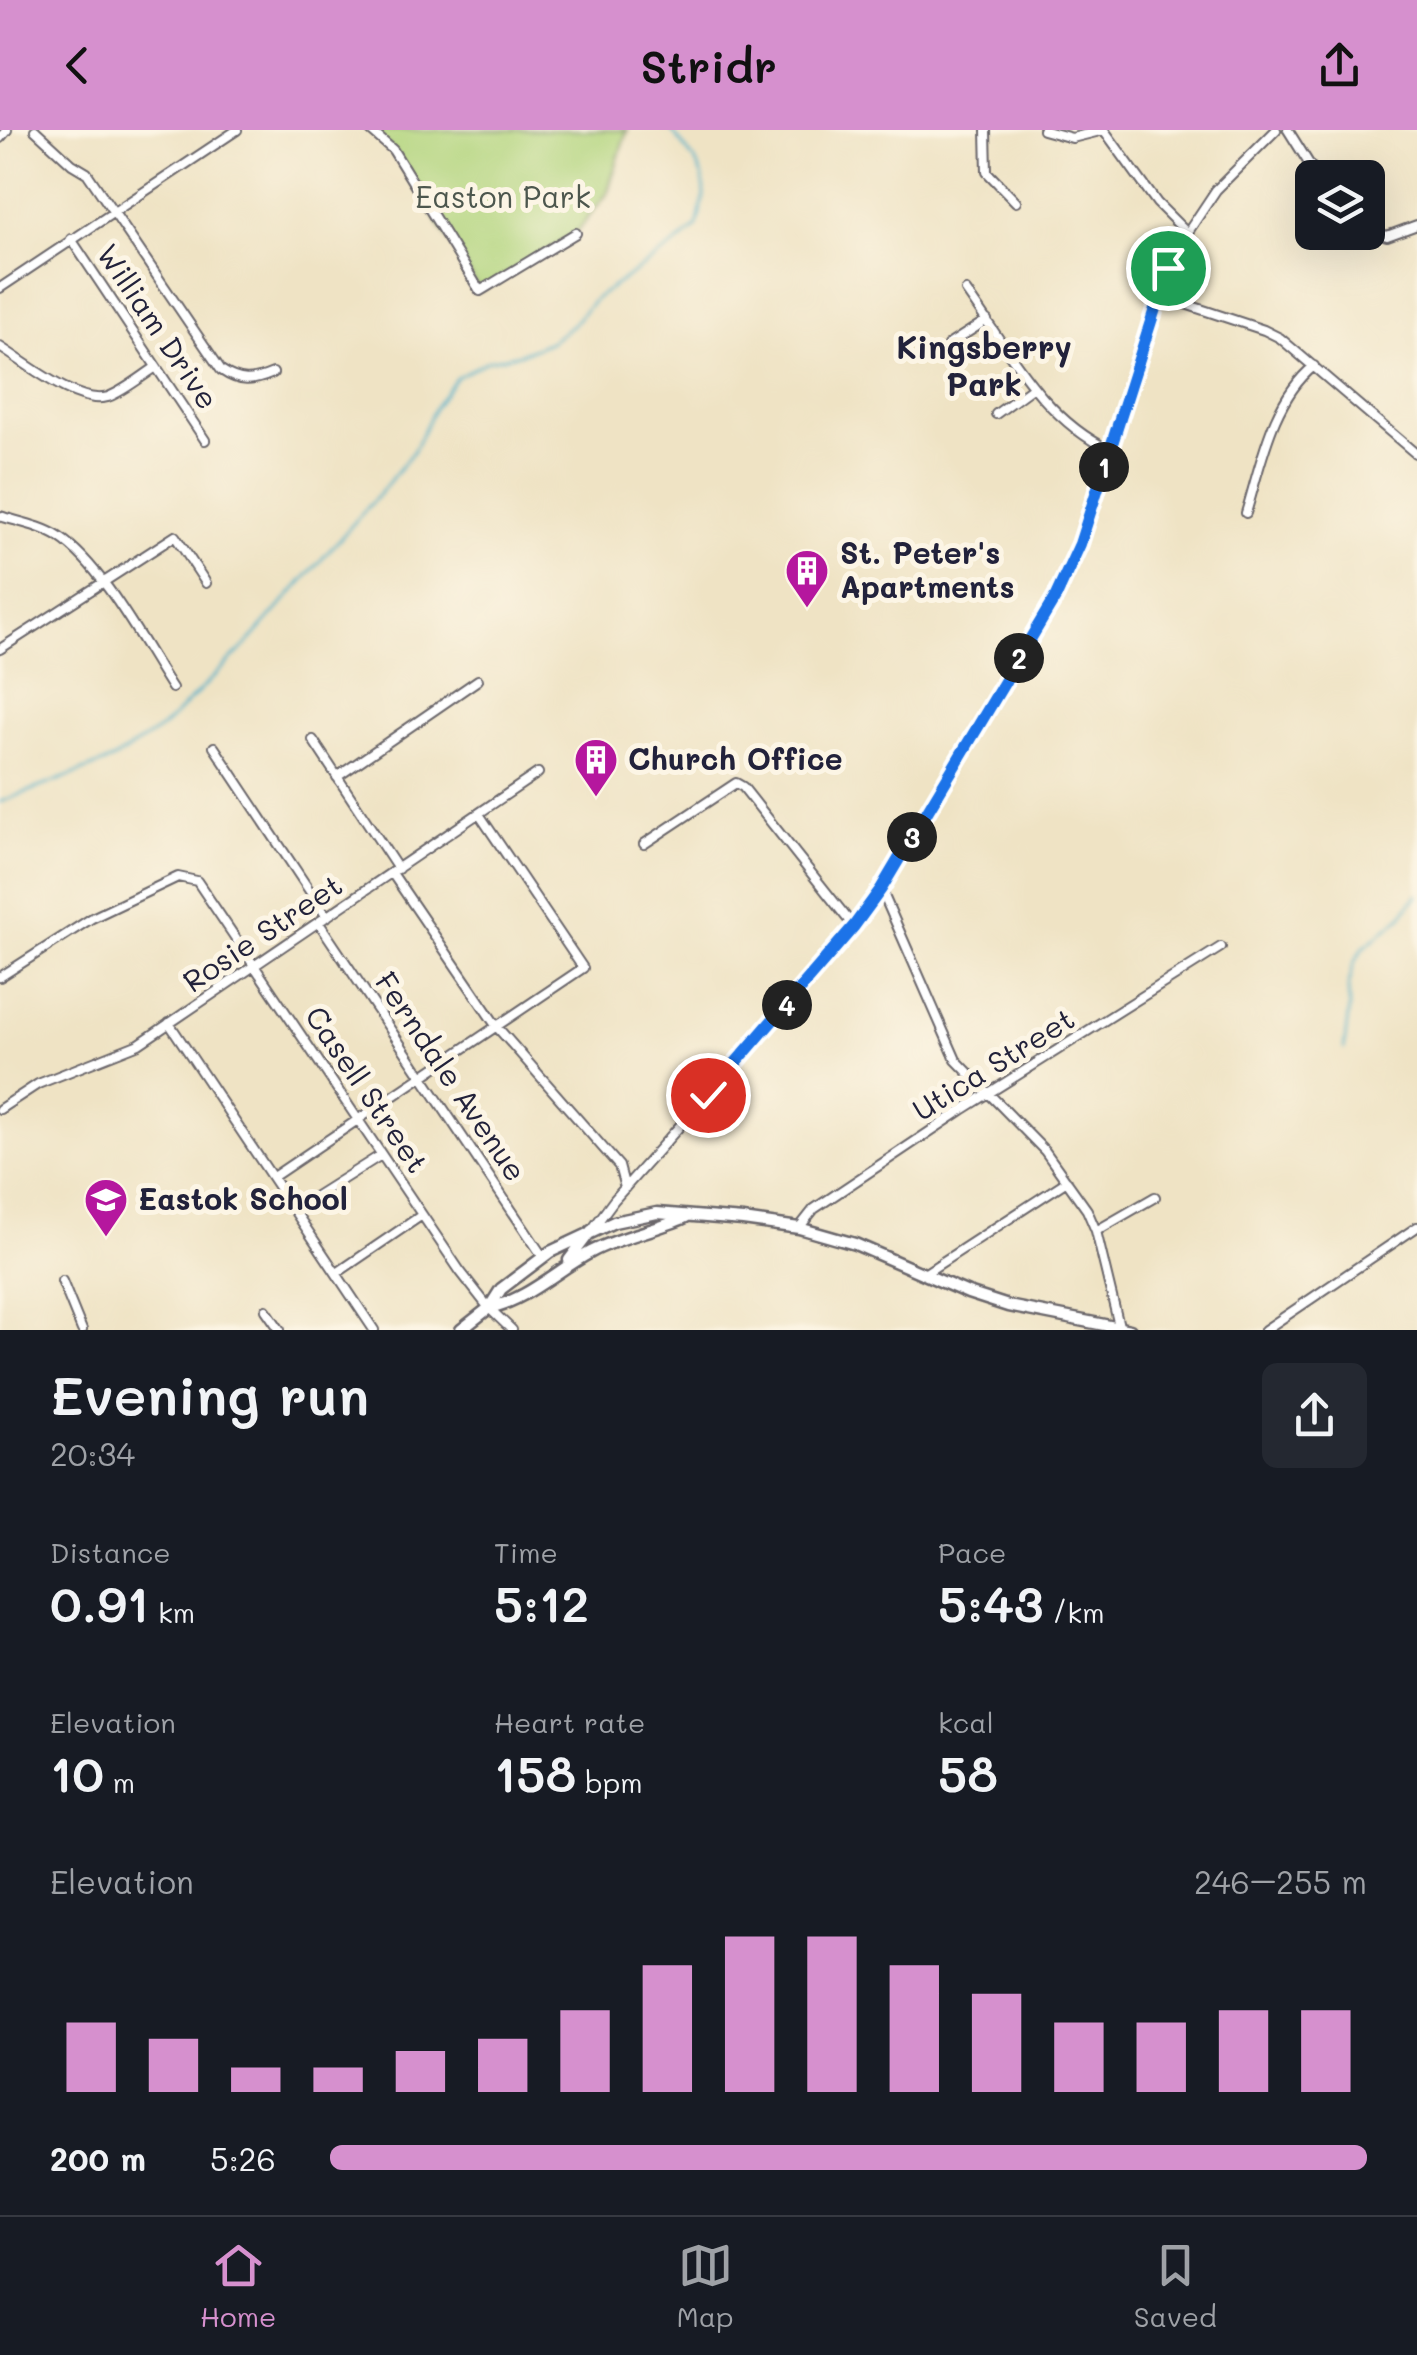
<!DOCTYPE html>
<html lang="en">
<head>
<meta charset="utf-8">
<style>
	:root { --surface:#171b24; --page:#242831; --text:#f1f3f6; --muted:#9ea1a6; --line:#363941; --accent:#d690ce }
	body { margin:0; font-family:Mali,sans-serif; background:var(--page); color:var(--text); height:100vh; display:flex; flex-direction:column; font-size:38px; white-space:nowrap }
	* { box-sizing:border-box; margin:0 }
	p { font-size:32px; color:var(--muted) }
	.icon { flex:none; width:55px; height:55px; fill:none; stroke:currentColor; stroke-width:2; stroke-linecap:round; stroke-linejoin:round }
	.map { position:relative; height:1200px; overflow:hidden }
	.drawer { display:flex; flex-direction:column; background:var(--surface); flex:1 }
	.drawer>* { flex:none }
	.tools { position:absolute; left:1295px; top:30px; display:grid; gap:20px }
	.tools a { display:grid; place-items:center; width:90px; height:90px; border-radius:15px; background:var(--surface); box-shadow:0 10px 40px #0002; font-size:50px }
	.pin { position:absolute; display:grid; place-items:center; width:85px; height:85px; color:#fff; margin:-42px; border:5px solid #fff; border-radius:50%; box-shadow:0 2px 10px #0007 }
	.km { position:absolute; width:50px; height:50px; margin:-25px; border-radius:50%; background:#222; color:#fff; font-size:28px; line-height:50px; text-align:center }
	.round { display:grid; place-items:center; flex:none; width:105px; height:105px; border-radius:15px; background:var(--page) }
	.summary { display:flex; align-items:center; justify-content:space-between; height:170px; padding:0 50px }
	h1 { font-size:55px; font-weight:600; line-height:75px }
	.figures { display:grid; grid-template-columns:repeat(3,1fr); gap:15px; height:170px; padding:10px 50px }
	.figures div { display:grid; align-content:center }
	.figures b { font-size:50px; font-weight:600 }
	.figures small { font-size:28px; font-weight:400 }
	.figures p { font-size:28px }
	.chart { height:280px; padding:20px 50px }
	.chart p { display:flex; justify-content:space-between }
	.chart svg { width:100%; height:180px; margin-top:10px; stroke:var(--accent); stroke-width:6 }
	ul { padding:0 50px; list-style:none; font-size:32px }
	li { display:grid; grid-template-columns:160px 120px 1fr; align-items:center; height:75px }
	li i { height:25px; border-radius:12px; background:var(--accent) }
	header { display:flex; justify-content:space-between; align-items:center; height:130px; padding:0 50px; background:var(--accent); color:#111; font-size:45px; font-weight:600 }
	.tabs { display:flex; justify-content:space-around; align-items:center; height:140px; border-top:2px solid var(--line); background:var(--surface); font-size:28px; color:var(--muted) }
	.tabs a { display:grid; justify-items:center; gap:5px }
	.tabs .active { color:var(--accent) }
	.map>svg:first-child { display:block }
	.green { fill:#b1d47c; stroke:#6a7b5c; stroke-width:2.5 }
	.lines { fill:none; stroke-linecap:round; stroke-linejoin:round }
	.stream { stroke:#49afc9; stroke-width:2.5 }
	.minor-casing { stroke:#6a666b; stroke-width:12 }
	.major-casing { stroke:#6a666b; stroke-width:15 }
	.minor { stroke:#fff; stroke-width:8 }
	.major { stroke:#fff; stroke-width:10 }
	.route-casing { stroke:#fff; stroke-width:20 }
	.route { stroke:#1a73e8; stroke-width:12 }
	.labels { text-anchor:middle; stroke-width:10; stroke-linejoin:round; paint-order:stroke }
	.park-label { font-size:30px; fill:#4d574e; stroke:#fcf5e5 }
	.street-label { font-size:30px; fill:#22223b; stroke:#fcf5e5 }
	.poi-label { font-size:30px; font-weight:bold; fill:#22223b; stroke:#fcf5e5; text-anchor:start }
	.neighbourhood-label { font-size:32px; font-weight:bold; fill:#22223b; stroke:#fcf5e5 }
</style>
</head>
<body>
<header><svg class="icon" aria-label="back" viewBox="0 0 24 24"><path d="M15 5l-7 7 7 7"/></svg>Stridr<svg class="icon" aria-label="share" viewBox="0 0 24 24"><path d="M12 15V3M7 8l5-5 5 5M5 13v7h14v-7"/></svg></header>
<div class="map">
<svg width="1417" height="1200" viewBox="0 0 1417 1200">
	<rect width="100%" height="100%" fill="#fcf5e5"/>
	<filter id="ink" filterUnits="userSpaceOnUse"><feTurbulence type="fractalNoise" baseFrequency=".01" numOctaves="2"/><feDisplacementMap in="SourceGraphic" scale="20" xChannelSelector="R" yChannelSelector="G"/><feConvolveMatrix kernelMatrix="1 2 1 2 8 2 1 2 1" color-interpolation-filters="sRGB"/></filter>
	<filter id="wash" filterUnits="userSpaceOnUse"><feTurbulence type="fractalNoise" baseFrequency=".0048" numOctaves="4" result="noise"/><feDisplacementMap in="SourceGraphic" scale="40" xChannelSelector="R" yChannelSelector="G"/><feGaussianBlur stdDeviation="2.25" result="paint"/><feColorMatrix in="noise" values="0 0 0 0 0 0 0 0 0 0 0 0 0 0 0 0 0 1.4 0 .05"/><feComposite in="paint" operator="in"/></filter>
	<g filter="url(#wash)">
		<rect width="100%" height="100%" fill="#efe3c4"/>
		<path class="green" d="M 370,0 L 627,0 L 607,64 L 576,103 L 480,161 L 393,20 Z"/>
		<g class="lines">
			<path class="stream" d="M 0,672 L 112,630 L 163,597 L 248,513 L 381,362 L 414,320 L 435,277 L 456,248 L 487,231 L 519,224 L 550,212 L 573,194 L 596,168 L 678,113 L 697,96 L 704,66 L 703,48 L 695,31 L 671,0
				M 1344,919 L 1349,877 L 1348,858 L 1354,833 L 1363,818 L 1400,788 L 1417,765"/>
		</g>
	</g>
	<g filter="url(#ink)">
		<g class="lines">
			<defs>
				<path id="minor" d="M 35,0 L 72,34 L 87,43 L 221,240 C 240,253 252,252 273,243
					M 370,0 L 393,20 L 480,161 L 576,103
					M 986,0 L 987,42 L 1016,72
					M 1043,0 L 1072,8 L 1104,0
					M 1104,0 L 1157,73 L 1186,102
					M 1288,0 L 1318,48
					M 0,8 L 7,0
					M 1368,100 L 1387,106 L 1417,95
					M 71,109 L 205,310
					M 0,158 L 237,0
					M 966,161 C 1008,219 1043,289 1110,320
					M 1158,165 L 1264,200 L 1280,208 L 1415,323
					M 948,215 L 987,190
					M 0,217 C 26,233 78,276 108,267 C 124,261 141,247 156,237
					M 996,284 L 1033,257
					M 1246,383 C 1261,334 1272,270 1314,236
					M 0,386 C 19,392 42,396 59,407 C 102,435 144,515 172,558
					M 0,519 L 175,406 L 206,453
					M 313,610 L 398,739
					M 214,617 L 327,787
					M 337,647 L 478,550
					M 644,714 L 736,653 L 743,657 L 854,797
					M 392,743 L 497,897 L 619,1036 L 625,1058
					M 881,759 L 956,930 L 1045,1021 L 1087,1080 L 1096,1101 L 1120,1200
					M 319,793 L 543,1127
					M 0,847 L 92,788 L 178,747 L 197,751 L 460,1141 L 489,1178 L 512,1200
					M 169,893 L 374,1200
					M 0,979 L 38,954 L 139,914 L 538,643
					M 273,1047 L 583,838 L 479,684
					M 294,1080 L 381,1025
					M 799,1098 L 814,1079 L 962,980 L 1221,817
					M 591,1101 L 614,1070 L 790,872 L 854,797 L 881,759 L 1057,466 L 1080,414 L 1158,165 L 1174,123 L 1216,60 L 1276,0
					M 1096,1101 L 1155,1067
					M 337,1143 L 422,1085
					M 924,1144 L 1067,1051
					M 62,1151 L 82,1200
					M 266,1180 L 280,1200
					M 1265,1200 L 1417,1097"/>
				<path id="major" d="M 569,1130 L 591,1101
					M 489,1178 C 527,1170 557,1140 591,1122 C 621,1106 655,1101 686,1087
					M 461,1200 L 489,1178 L 501,1159 L 550,1122 L 614,1092 L 657,1083 L 743,1090 L 799,1098 L 855,1114 L 968,1163 L 1008,1176 L 1130,1200"/>
			</defs>
			<use href="#minor" class="minor-casing"/>
			<use href="#major" class="major-casing"/>
			<use href="#minor" class="minor"/>
			<use href="#major" class="major"/>
		</g>
	</g>
	<g class="lines" filter="url(#ink)">
		<defs>
			<path id="route" d="M 708,965 L 854,796 L 881,759 L 1056,466 L 1080,414 L 1168,138"/>
		</defs>
		<use href="#route" class="route-casing"/>
		<use href="#route" class="route"/>
	</g>
	<defs>
		<symbol id="building-pin" viewBox="-11 -11 22 30"><path d="M0 17L-7.5 6A9.5 9.5 0 1 1 7.5 6Z" fill="#b5179e" stroke="#fcf5e5"/><path d="M-4-6H4V6H1V3H-1V6H-4ZM-2.5-4.3h1.7v1.8h-1.7ZM.8-4.3h1.7v1.8H.8ZM-2.5-1h1.7V.8h-1.7ZM.8-1h1.7V.8H.8Z" fill="#fff"/></symbol>
		<symbol id="school-pin" viewBox="-11 -11 22 30"><path d="M0 17L-7.5 6A9.5 9.5 0 1 1 7.5 6Z" fill="#b5179e" stroke="#fcf5e5"/><path d="M0-5L7-2L0 1L-7-2ZM-4 1L0 2.5L4 1V4Q0 6-4 4Z" fill="#fff"/></symbol>
	</defs>
	<g fill-rule="evenodd">
		<use href="#building-pin" x="782" y="416" width="50" height="68"/>
		<use href="#building-pin" x="571" y="605" width="50" height="68"/>
		<use href="#school-pin" x="81" y="1045" width="50" height="68"/>
	</g>
	<g class="labels">
		<g class="park-label">
			<text x="503" y="78">Easton Park</text>
		</g>
		<g class="street-label">
			<text transform="translate(157 197) rotate(56)" y="10">William Drive</text>
			<text transform="translate(263 804) rotate(-34)" y="10">Rosie Street</text>
			<text transform="translate(994 935) rotate(-32)" y="10">Utica Street</text>
			<text transform="translate(450 947) rotate(56)" y="10">Ferndale Avenue</text>
			<text transform="translate(366 960) rotate(56)" y="10">Casell Street</text>
		</g>
		<g class="poi-label">
			<text x="840" y="434">St. Peter's<tspan x="840" dy="34">Apartments</tspan></text>
			<text x="628" y="640">Church Office</text>
			<text x="138" y="1080">Eastok School</text>
		</g>
		<g class="neighbourhood-label">
			<text x="984" y="229">Kingsberry<tspan x="984" dy="37">Park</tspan></text>
		</g>
	</g>
</svg>
<div class="tools">
<a><svg class="icon" aria-label="layers" viewBox="0 0 24 24"><path d="M12 4l9 5-9 5-9-5zM3 14l9 5 9-5"/></svg></a>
</div>
<div class="pin" style="left:1168px;top:138px;background:#1e9e55"><svg class="icon" aria-label="arrive" viewBox="0 0 24 24"><path d="M6 21V4h12l-3 4 3 4H6"/></svg></div>
<div class="pin" style="left:708px;top:965px;background:#d93025"><svg class="icon" aria-label="check" viewBox="0 0 24 24"><path d="M5 12l5 5 9-10"/></svg></div>
<b class="km" style="left:1104px;top:337px">1</b>
<b class="km" style="left:1019px;top:528px">2</b>
<b class="km" style="left:912px;top:707px">3</b>
<b class="km" style="left:787px;top:875px">4</b>
</div>
<section class="drawer">
<div class="summary"><div><h1>Evening run</h1><p>20:34</p></div><a class="round"><svg class="icon" aria-label="share" viewBox="0 0 24 24"><path d="M12 15V3M7 8l5-5 5 5M5 13v7h14v-7"/></svg></a></div>
<div class="figures">
<div><p>Distance</p><b>0.91<small> km</small></b></div>
<div><p>Time</p><b>5:12</b></div>
<div><p>Pace</p><b>5:43<small> /km</small></b></div>
</div>
<div class="figures">
<div><p>Elevation</p><b>10<small> m</small></b></div>
<div><p>Heart rate</p><b>158<small> bpm</small></b></div>
<div><p>kcal</p><b>58</b></div>
</div>
<div class="chart"><p><span>Elevation</span>246–255 m</p>
<svg viewBox="0 0 160 44" preserveAspectRatio="none"><path d="M5 44V27M15 44V31M25 44V38M35 44V38M45 44V34M55 44V31M65 44V24M75 44V13M85 44V6M95 44V6M105 44V13M115 44V20M125 44V27M135 44V27M145 44V24M155 44V24"/></svg>
</div>
<ul>
<li><b>200 m</b>5:26<i style="width:100%"></i></li>
</ul>
</section>
<nav class="tabs">
<a class="active"><svg class="icon" aria-label="home" viewBox="0 0 24 24"><path d="M3 11l9-7 9 7M6 9v11h12V9"/></svg>Home</a>
<a><svg class="icon" aria-label="map" viewBox="0 0 24 24"><path d="M3 6l6-2 6 2 6-2v14l-6 2-6-2-6 2zM9 4v14M15 6v14"/></svg>Map</a>
<a><svg class="icon" aria-label="saved" viewBox="0 0 24 24"><path d="M7 4h10v16l-5-4-5 4z"/></svg>Saved</a>
</nav>
</body>
</html>
